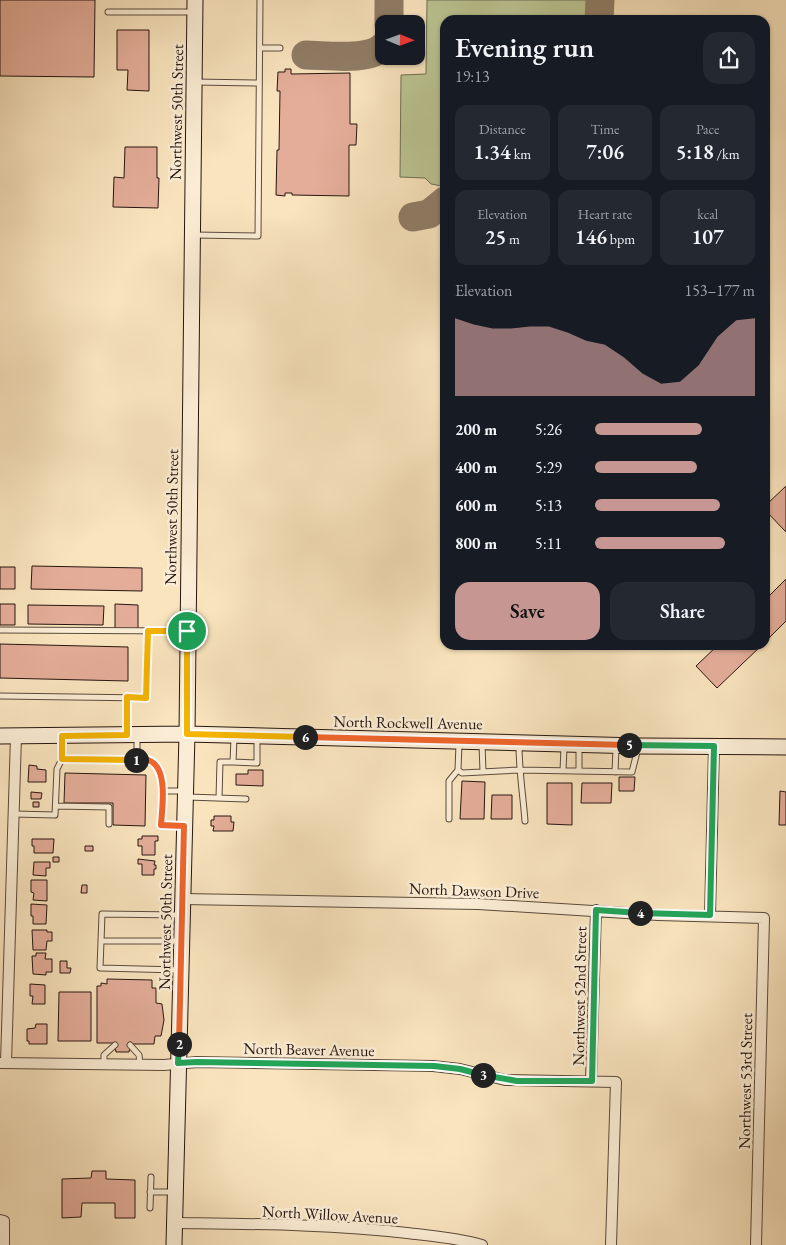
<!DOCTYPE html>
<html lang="en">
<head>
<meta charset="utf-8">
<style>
	:root { --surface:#171b24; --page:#242831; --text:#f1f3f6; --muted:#9ea1a6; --accent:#c59692 }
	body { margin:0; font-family:"EB Garamond",serif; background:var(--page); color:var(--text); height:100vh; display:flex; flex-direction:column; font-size:19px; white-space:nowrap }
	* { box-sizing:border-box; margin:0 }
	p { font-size:16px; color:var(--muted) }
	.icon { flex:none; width:28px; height:28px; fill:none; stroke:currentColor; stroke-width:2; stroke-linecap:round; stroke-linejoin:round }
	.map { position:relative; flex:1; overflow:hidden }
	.side { position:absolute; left:440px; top:15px; width:330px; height:635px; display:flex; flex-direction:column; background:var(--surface); border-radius:15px; box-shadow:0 1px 4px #0004 }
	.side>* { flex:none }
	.needle { width:32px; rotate:91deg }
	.controls { position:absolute; left:375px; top:15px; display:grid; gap:10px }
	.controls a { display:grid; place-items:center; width:50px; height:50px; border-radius:10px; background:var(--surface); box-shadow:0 1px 4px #0004; font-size:25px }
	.pin { position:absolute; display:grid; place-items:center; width:42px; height:42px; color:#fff; margin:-21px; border:2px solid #fff; border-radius:50%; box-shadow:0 1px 5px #0007 }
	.km { position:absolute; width:25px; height:25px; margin:-12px; border-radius:50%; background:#222; color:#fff; font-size:14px; line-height:25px; text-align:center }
	.round { display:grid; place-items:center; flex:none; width:52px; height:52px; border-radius:15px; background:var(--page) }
	.head { display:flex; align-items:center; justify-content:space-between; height:85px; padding:0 15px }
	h1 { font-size:28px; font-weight:600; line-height:38px }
	.metrics { display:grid; grid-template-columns:repeat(3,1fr); gap:8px; height:85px; padding:5px 15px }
	.metrics div { display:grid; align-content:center; border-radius:12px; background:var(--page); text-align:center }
	.metrics b { font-size:21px; font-weight:600 }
	.metrics small { font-size:14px; font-weight:400 }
	.metrics p { font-size:14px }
	.chart { height:140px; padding:10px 15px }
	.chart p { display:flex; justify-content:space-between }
	.chart svg { width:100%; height:90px; margin-top:5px; fill:var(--accent); opacity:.7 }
	.primary-button { display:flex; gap:10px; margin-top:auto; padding:10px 15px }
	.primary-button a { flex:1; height:58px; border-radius:15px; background:var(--accent); color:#111; font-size:20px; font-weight:600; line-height:58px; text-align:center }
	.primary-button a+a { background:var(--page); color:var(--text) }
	ul { padding:0 15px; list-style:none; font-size:16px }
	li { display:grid; grid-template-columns:80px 60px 1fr; align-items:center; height:38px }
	li i { height:12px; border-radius:6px; background:var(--accent) }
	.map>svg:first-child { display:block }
	.green { fill:#bbc593; stroke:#706e52 }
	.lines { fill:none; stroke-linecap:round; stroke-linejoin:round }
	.taxiway { stroke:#907d67; stroke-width:29 }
	.building { fill:#e4ad99; stroke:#261610 }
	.lane-casing { stroke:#5b4a3c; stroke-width:7 }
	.street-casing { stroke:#5b4a3c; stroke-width:12 }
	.secondary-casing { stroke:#261610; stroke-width:17 }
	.lane { stroke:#fbedd5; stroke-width:5 }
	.street { stroke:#fbedd5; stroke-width:10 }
	.secondary { stroke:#fbedd5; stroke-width:15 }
	.split-1-casing { stroke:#fff; stroke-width:10 }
	.split-2-casing { stroke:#fff; stroke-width:10 }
	.split-3-casing { stroke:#fff; stroke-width:10 }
	.split-4-casing { stroke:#fff; stroke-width:10 }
	.split-5-casing { stroke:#fff; stroke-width:10 }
	.split-6-casing { stroke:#fff; stroke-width:10 }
	.split-7-casing { stroke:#fff; stroke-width:10 }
	.split-1 { stroke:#f5b400; stroke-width:6 }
	.split-2 { stroke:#f0652b; stroke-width:6 }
	.split-3 { stroke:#22a559; stroke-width:6 }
	.split-4 { stroke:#22a559; stroke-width:6 }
	.split-5 { stroke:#22a559; stroke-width:6 }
	.split-6 { stroke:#f0652b; stroke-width:6 }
	.split-7 { stroke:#f5b400; stroke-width:6 }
	.labels { text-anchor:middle; stroke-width:5; stroke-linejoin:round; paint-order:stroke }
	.street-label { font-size:16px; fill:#261610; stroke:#fbedd5 }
</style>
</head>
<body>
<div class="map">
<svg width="786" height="1245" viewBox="0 0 786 1245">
	<rect width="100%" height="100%" fill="#f9e4be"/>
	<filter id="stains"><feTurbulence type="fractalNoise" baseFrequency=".004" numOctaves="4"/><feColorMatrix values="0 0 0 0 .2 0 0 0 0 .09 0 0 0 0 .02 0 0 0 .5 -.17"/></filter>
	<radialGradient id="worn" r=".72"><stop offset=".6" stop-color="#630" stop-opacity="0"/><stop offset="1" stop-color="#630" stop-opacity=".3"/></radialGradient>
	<path class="green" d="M 427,0 L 588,0 L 587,20 L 445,20 L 445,183 L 442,186 L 431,184 L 425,178 L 400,177 L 401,75 L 426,74 Z"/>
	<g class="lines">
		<path class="taxiway" d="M 599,20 L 600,0
			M 389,24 L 389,0
			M 306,55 C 326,55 369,62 384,46
			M 413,217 L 429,214 L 445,201"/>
	</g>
	<path class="building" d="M 0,0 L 95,0 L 94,77 L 0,76 Z
		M 117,30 L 149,30 L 149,91 L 127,90 L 128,70 L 117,70 Z
		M 285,69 L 291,69 L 291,74 L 350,73 L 350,124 L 357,124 L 356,145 L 349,145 L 349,196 L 292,195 L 292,193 L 285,193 L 285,196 L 276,195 L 277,150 L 279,150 L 280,91 L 277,91 L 278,72 L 285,72 Z
		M 125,147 L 157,147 L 157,178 L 159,178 L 158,208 L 113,207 L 114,177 L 124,178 Z
		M 786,486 L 786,532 L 765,510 L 765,506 Z
		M 32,566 L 142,568 L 142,591 L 31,589 Z
		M 0,567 L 15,567 L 15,589 L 0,589 Z
		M 786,579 L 786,621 L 765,642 L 765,600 Z
		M 0,604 L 15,604 L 15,625 L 0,625 Z
		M 115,604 L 138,605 L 138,629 L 115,629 Z
		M 28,605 L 104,606 L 103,625 L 28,624 Z
		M 0,644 L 128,647 L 128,681 L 0,678 Z
		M 718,645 L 762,645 L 717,688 L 696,666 Z
		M 29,765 L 37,766 L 37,769 L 46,770 L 46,782 L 28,782 Z
		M 248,770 L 263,770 L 263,786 L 236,785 L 236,774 L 248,774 Z
		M 65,773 L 146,775 L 145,826 L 113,825 L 113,803 L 64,803 Z
		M 619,777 L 635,777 L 634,791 L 619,791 Z
		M 462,781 L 485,782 L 484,819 L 460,819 Z
		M 547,783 L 572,783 L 572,825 L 547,824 Z
		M 582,783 L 612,783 L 611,803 L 581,803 Z
		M 780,791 L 786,792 L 786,825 L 779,825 Z
		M 31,792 L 42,793 L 41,799 L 31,799 Z
		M 492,795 L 512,795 L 512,819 L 491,819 Z
		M 33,802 L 39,802 L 39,807 L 33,807 Z
		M 214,816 L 231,816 L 231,822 L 234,822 L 233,831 L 213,831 L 214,826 L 211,826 L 211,820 L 214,820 Z
		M 142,836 L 158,836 L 158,841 L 155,841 L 155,855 L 142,855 L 142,846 L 138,846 L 138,839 L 142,839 Z
		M 32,839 L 54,839 L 53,853 L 34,853 L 34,846 L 32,846 Z
		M 85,846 L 93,846 L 93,851 L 85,851 Z
		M 53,857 L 59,857 L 59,862 L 53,862 Z
		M 138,859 L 155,861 L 154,865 L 156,865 L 156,869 L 154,869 L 154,875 L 142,875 L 142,864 L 138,864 Z
		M 34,862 L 50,862 L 50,868 L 46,868 L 46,876 L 33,875 Z
		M 31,880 L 47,880 L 47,901 L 33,900 L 34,893 L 31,892 Z
		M 82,885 L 87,885 L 87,893 L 81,893 Z
		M 31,904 L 47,905 L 46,924 L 33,924 L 33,916 L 31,916 Z
		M 32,930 L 47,930 L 47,932 L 52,932 L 52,941 L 47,941 L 46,950 L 33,950 Z
		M 36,953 L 46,953 L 45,959 L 52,959 L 52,972 L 46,972 L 46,975 L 33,974 L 32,956 L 36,956 Z
		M 60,961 L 67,961 L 67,968 L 71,968 L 70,973 L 60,973 Z
		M 107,979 L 152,980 L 152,988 L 156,988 L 156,1003 L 162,1004 L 164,1020 L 161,1036 L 155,1036 L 154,1044 L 131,1044 L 129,1052 L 116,1052 L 114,1043 L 97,1043 L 97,986 L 101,986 L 101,983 L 107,984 Z
		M 30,984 L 45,985 L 45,1004 L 32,1004 L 33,996 L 30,996 Z
		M 59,992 L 91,992 L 91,1041 L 58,1041 Z
		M 36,1024 L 47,1024 L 47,1044 L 29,1044 L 29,1041 L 27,1041 L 27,1029 L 35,1028 Z
		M 92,1171 L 106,1171 L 106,1179 L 135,1180 L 135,1218 L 115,1218 L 115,1203 L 82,1203 L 81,1217 L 62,1218 L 62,1179 L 91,1178 Z"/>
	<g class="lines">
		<defs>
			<path id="lane" d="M 108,12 L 194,12
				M 260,48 L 280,48
				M 195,82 L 259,83
				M 194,235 L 258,236 L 260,0
				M 0,630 L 186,631
				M 0,696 L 146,698 L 147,631
				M 127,732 L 127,697
				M 137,735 L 137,760
				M 234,738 L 233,762 L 257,763 L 257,736
				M 459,744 L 458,770 L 462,773 L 519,770 L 632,772 L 638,748
				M 482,744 L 483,772
				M 519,745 C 519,771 523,795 525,821
				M 62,759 L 148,761 L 158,768 L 162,779 L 161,825 L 182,826
				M 563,771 L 564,747
				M 579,771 L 579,747
				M 615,772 L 616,748
				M 162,791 L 184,791
				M 188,797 L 246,799
				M 219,798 L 220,762 L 233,762
				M 56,806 L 109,807 L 109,824
				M 14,814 L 55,815 L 57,769 L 62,759 L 62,736
				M 449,819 L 449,781 L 458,770
				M 101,941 L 179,941
				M 179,970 L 100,968 L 102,914 L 180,915
				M 130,1045 L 139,1055 L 140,1064
				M 104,1064 L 104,1055 L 115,1045
				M 150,1192 L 175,1192
				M 150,1208 L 151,1177"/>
			<path id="street" d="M 182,899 L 478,904 L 658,915 L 764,918 L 756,1245
				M 710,915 L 714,746
				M 0,1063 L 164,1065 L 197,1062 L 433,1066 L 460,1069 L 505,1080 L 616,1082 L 611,1245
				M 6,1063 L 16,736
				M 591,1081 L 596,910
				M 0,1220 L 4,1221 L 4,1245
				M 175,1223 C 252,1224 330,1224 407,1233 C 432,1236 458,1238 482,1245"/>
			<path id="secondary" d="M 0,736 L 187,734 L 639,746 L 786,747
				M 174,1245 L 187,734 L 195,0"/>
		</defs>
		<use href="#lane" class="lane-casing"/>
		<use href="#street" class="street-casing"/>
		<use href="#secondary" class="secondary-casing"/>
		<use href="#lane" class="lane"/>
		<use href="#street" class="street"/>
		<use href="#secondary" class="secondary"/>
	</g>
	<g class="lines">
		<defs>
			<path id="split-1" d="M 136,760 L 62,759 L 62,736 L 127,735 L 127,697 L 146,698 L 148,631 L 187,631"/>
			<path id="split-2" d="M 136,760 C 139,760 144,759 148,760 C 169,767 162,808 161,825 L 184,826 L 179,1044"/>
			<path id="split-3" d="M 179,1044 L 178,1063 L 197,1062 L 434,1066 L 460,1069 L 483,1075"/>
			<path id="split-4" d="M 483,1075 L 517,1081 L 592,1081 L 596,910 L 640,913"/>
			<path id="split-5" d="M 629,745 L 714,746 L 710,915 L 640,913"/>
			<path id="split-6" d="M 305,737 L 629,745"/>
			<path id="split-7" d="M 187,631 L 187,734 L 305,737"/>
		</defs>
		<use href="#split-1" class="split-1-casing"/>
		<use href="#split-2" class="split-2-casing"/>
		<use href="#split-3" class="split-3-casing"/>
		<use href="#split-4" class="split-4-casing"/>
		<use href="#split-5" class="split-5-casing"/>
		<use href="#split-6" class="split-6-casing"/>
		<use href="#split-7" class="split-7-casing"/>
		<use href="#split-1" class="split-1"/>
		<use href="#split-2" class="split-2"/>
		<use href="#split-3" class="split-3"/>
		<use href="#split-4" class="split-4"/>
		<use href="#split-5" class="split-5"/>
		<use href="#split-6" class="split-6"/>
		<use href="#split-7" class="split-7"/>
	</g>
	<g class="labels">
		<g class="street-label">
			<text transform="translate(176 112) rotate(-89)" y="6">Northwest 50th Street</text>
			<text transform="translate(171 517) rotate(-89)" y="6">Northwest 50th Street</text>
			<text transform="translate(408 722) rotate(1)" y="6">North Rockwell Avenue</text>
			<text transform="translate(474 890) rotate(2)" y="6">North Dawson Drive</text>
			<text transform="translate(165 922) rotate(-89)" y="6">Northwest 50th Street</text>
			<text transform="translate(579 996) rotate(-89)" y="6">Northwest 52nd Street</text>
			<text transform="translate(309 1049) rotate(1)" y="6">North Beaver Avenue</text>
			<text transform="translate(745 1081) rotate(-89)" y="6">Northwest 53rd Street</text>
			<text transform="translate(330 1214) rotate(3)" y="6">North Willow Avenue</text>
		</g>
	</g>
	<rect width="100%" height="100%" filter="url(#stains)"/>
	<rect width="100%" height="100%" fill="url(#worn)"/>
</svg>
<div class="controls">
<a><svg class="needle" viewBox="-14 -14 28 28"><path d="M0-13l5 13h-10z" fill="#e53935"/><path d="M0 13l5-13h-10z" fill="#9ea1a6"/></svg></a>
</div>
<div class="pin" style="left:187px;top:631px;background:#1e9e55"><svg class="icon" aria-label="arrive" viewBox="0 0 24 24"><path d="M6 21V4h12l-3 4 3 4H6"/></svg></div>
<b class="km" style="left:136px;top:760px">1</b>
<b class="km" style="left:179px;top:1044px">2</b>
<b class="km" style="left:483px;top:1075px">3</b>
<b class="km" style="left:640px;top:913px">4</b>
<b class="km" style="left:629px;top:745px">5</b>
<b class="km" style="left:305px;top:737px">6</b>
<section class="side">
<div class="head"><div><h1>Evening run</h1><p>19:13</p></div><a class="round"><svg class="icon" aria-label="share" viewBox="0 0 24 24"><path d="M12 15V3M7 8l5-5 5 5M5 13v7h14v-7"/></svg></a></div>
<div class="metrics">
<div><p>Distance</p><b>1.34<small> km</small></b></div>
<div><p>Time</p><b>7:06</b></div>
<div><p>Pace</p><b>5:18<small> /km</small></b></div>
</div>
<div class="metrics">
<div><p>Elevation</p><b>25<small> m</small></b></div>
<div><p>Heart rate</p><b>146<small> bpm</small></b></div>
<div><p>kcal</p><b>107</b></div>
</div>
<div class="chart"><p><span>Elevation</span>153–177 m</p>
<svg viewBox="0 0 160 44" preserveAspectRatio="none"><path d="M0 44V6L10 9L20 11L30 11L40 10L50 10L60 13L70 17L80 19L90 25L100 33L110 38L120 37L130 29L140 15L150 7L160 6V44z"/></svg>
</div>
<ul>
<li><b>200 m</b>5:26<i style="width:67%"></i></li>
<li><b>400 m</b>5:29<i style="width:64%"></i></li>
<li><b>600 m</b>5:13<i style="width:78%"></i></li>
<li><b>800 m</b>5:11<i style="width:81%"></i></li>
</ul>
<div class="primary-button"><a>Save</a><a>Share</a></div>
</section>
</div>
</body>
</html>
